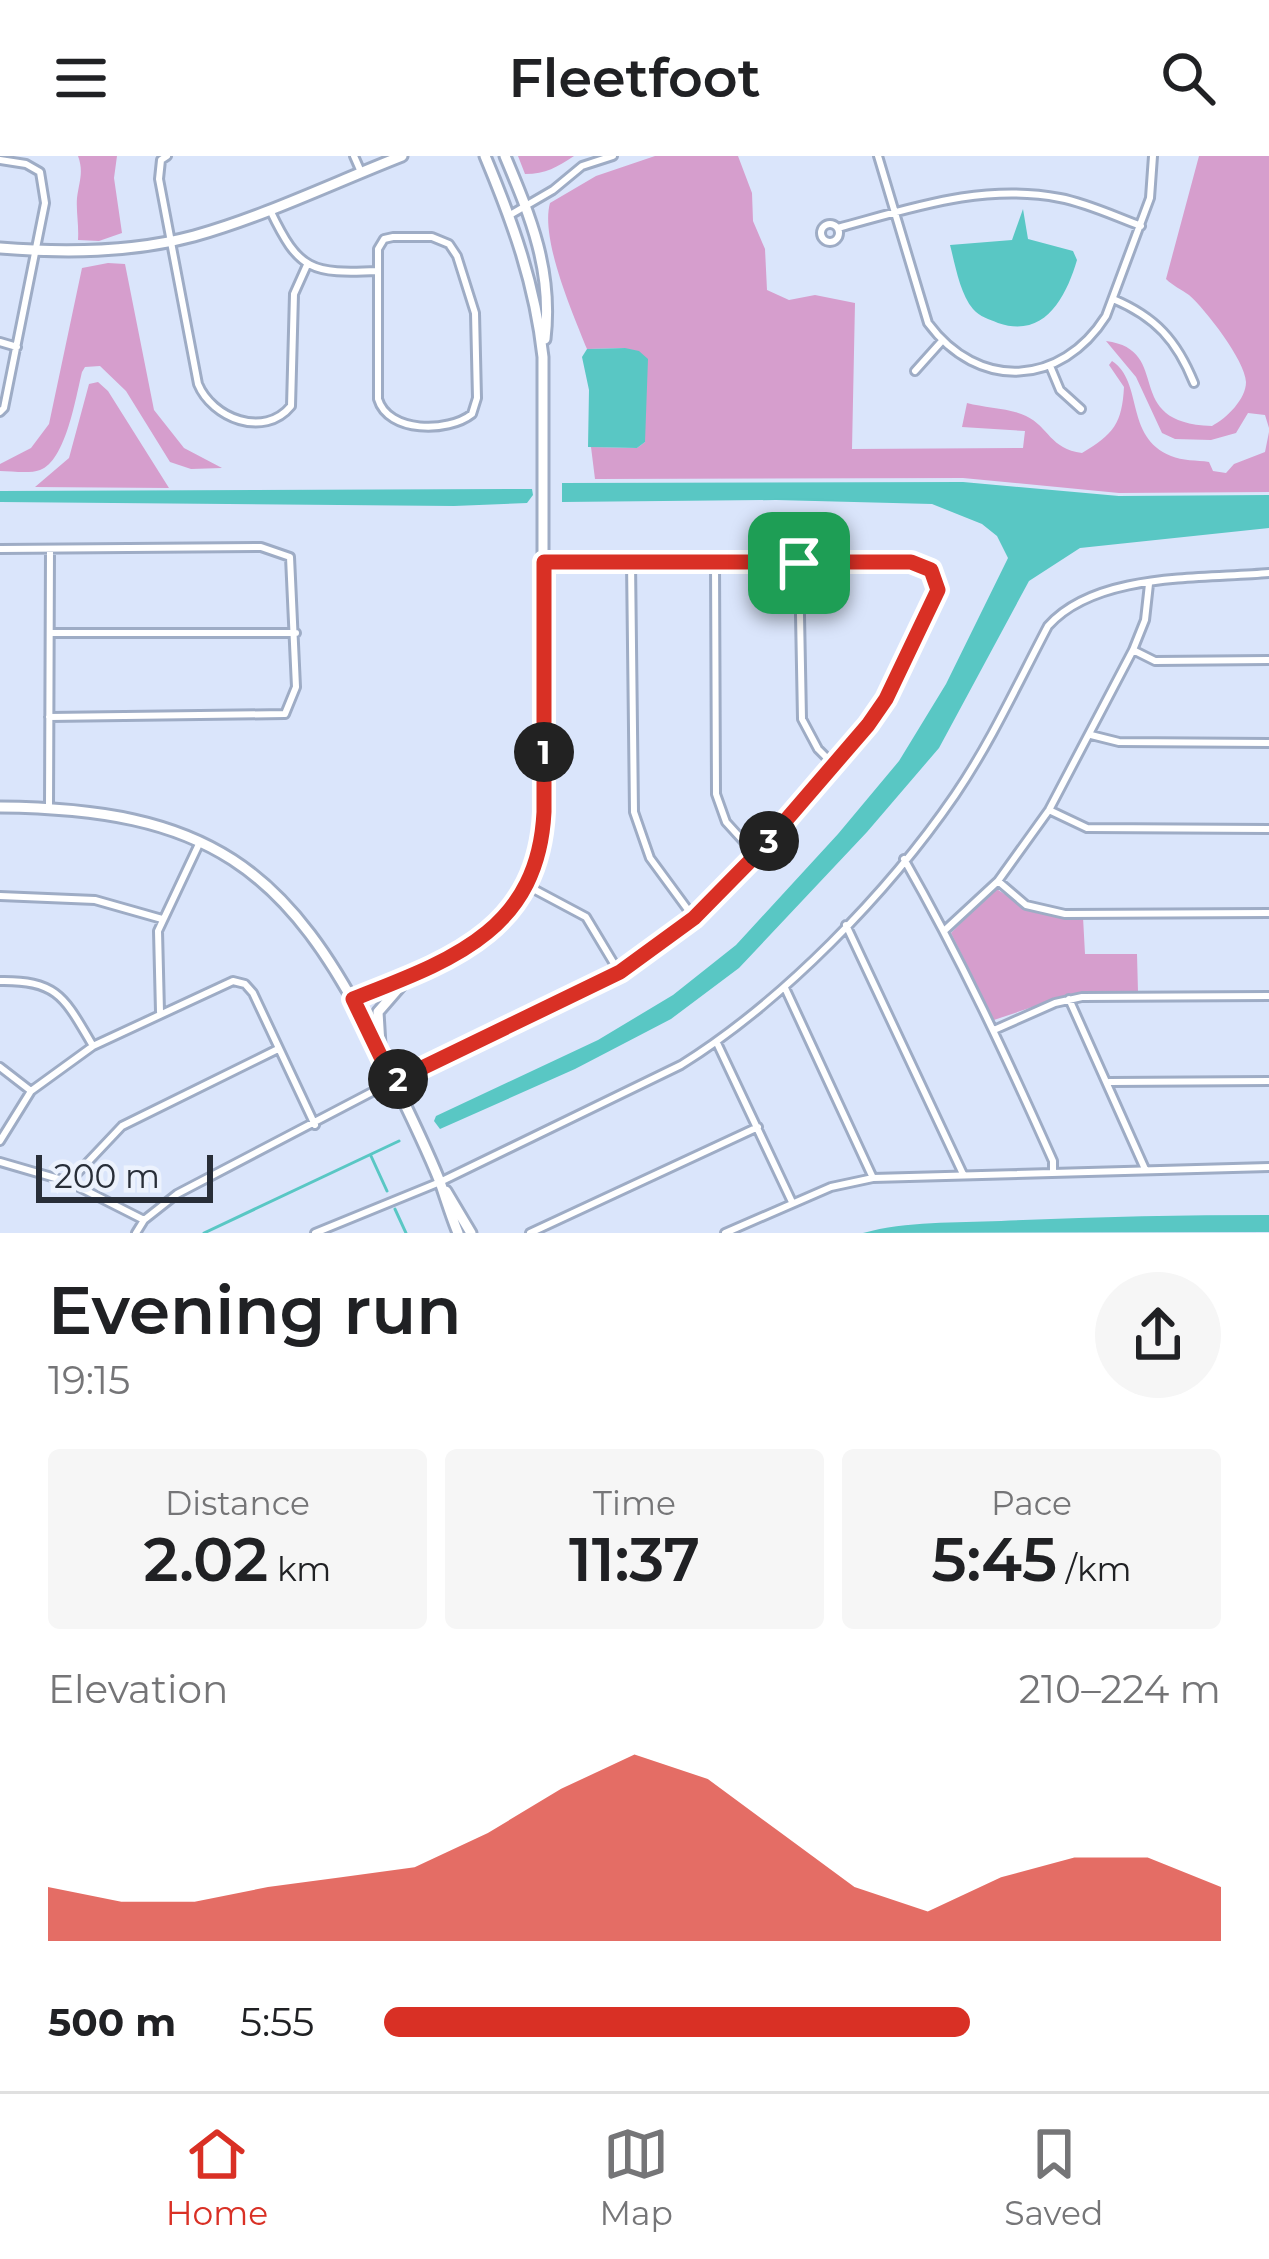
<!DOCTYPE html>
<html lang="en">
<head>
<meta charset="utf-8">
<style>
	:root { --surface:#fff; --page:#f6f6f6; --text:#202124; --muted:#757577; --line:#e0e0e0; --accent:#d93025 }
	body { margin:0; font-family:Montserrat,sans-serif; background:var(--page); color:var(--text); height:100vh; display:flex; flex-direction:column; font-size:45px; white-space:nowrap }
	* { box-sizing:border-box; margin:0 }
	p { font-size:39px; color:var(--muted) }
	.icon { flex:none; width:66px; height:66px; fill:none; stroke:currentColor; stroke-width:2; stroke-linecap:round; stroke-linejoin:round }
	.map { position:relative; height:1077px; overflow:hidden }
	.sheet { display:flex; flex-direction:column; background:var(--surface); flex:1 }
	.sheet>* { flex:none }
	.scale { position:absolute; left:36px; bottom:30px; width:177px; box-sizing:border-box; padding-left:12px; border:6px solid #282e38; border-top:0; font-size:33px; line-height:42px; white-space:nowrap; color:#282e38; -webkit-text-stroke:9px #ecf2fd; paint-order:stroke }
	.pin { position:absolute; display:grid; place-items:center; width:102px; height:102px; color:#fff; margin:-51px; border-radius:24px; box-shadow:0 6px 18px #0006 }
	.km { position:absolute; width:60px; height:60px; margin:-30px; border-radius:50%; background:#222; color:#fff; font-size:33px; line-height:60px; text-align:center }
	.round { display:grid; place-items:center; flex:none; width:126px; height:126px; border-radius:63px; background:var(--page) }
	.headline { display:flex; align-items:center; justify-content:space-between; height:204px; padding:0 48px }
	h1 { font-size:66px; font-weight:600; line-height:90px }
	.figures { display:grid; grid-template-columns:repeat(3,1fr); gap:18px; height:204px; padding:12px 48px }
	.figures div { display:grid; align-content:center; border-radius:12px; background:var(--page); text-align:center }
	.figures b { font-size:60px; font-weight:600 }
	.figures small { font-size:33px; font-weight:400 }
	.figures p { font-size:33px }
	.chart { height:336px; padding:24px 48px }
	.chart p { display:flex; justify-content:space-between }
	.chart svg { width:100%; height:216px; margin-top:12px; fill:var(--accent); opacity:.7 }
	ul { padding:0 48px; list-style:none; font-size:39px }
	li { display:grid; grid-template-columns:192px 144px 1fr; align-items:center; height:90px }
	li i { height:30px; border-radius:15px; background:var(--accent) }
	header { display:flex; justify-content:space-between; align-items:center; height:156px; padding:0 48px; background:var(--surface); font-size:54px; font-weight:600 }
	.tab-bar { display:flex; justify-content:space-around; align-items:center; height:168px; border-top:3px solid var(--line); background:var(--surface); font-size:33px; color:var(--muted) }
	.tab-bar a { display:grid; justify-items:center; gap:6px }
	.tab-bar .on { color:var(--accent) }
	.map>svg:first-child { display:block }
	.green { fill:#d69ecd }
	.water { fill:#59c7c4 }
	.lines { fill:none; stroke-linecap:round; stroke-linejoin:round }
	.stream { stroke:#59c7c4; stroke-width:3 }
	.street-casing { stroke:#9eacc5; stroke-width:12 }
	.secondary-casing { stroke:#9eacc5; stroke-width:15 }
	.street { stroke:#fff; stroke-width:6 }
	.secondary { stroke:#fff; stroke-width:9 }
	.route-casing { stroke:#fff; stroke-width:24 }
	.route { stroke:#d93025; stroke-width:15 }
</style>
</head>
<body>
<header><svg class="icon" aria-label="menu" viewBox="0 0 24 24"><path d="M4 6h16M4 12h16M4 18h16"/></svg>Fleetfoot<svg class="icon" aria-label="search" viewBox="0 0 24 24"><circle cx="10" cy="10" r="6"/><path d="M15 15l6 6"/></svg></header>
<div class="map">
<svg width="1269" height="1077" viewBox="0 0 1269 1077">
	<rect width="100%" height="100%" fill="#dae5fb"/>
	<path class="green" d="M 78,0 L 117,0 L 114,22 L 122,77 L 99,85 L 78,84 C 79,69 76,56 77,42 C 79,26 84,16 78,0 Z
		M 518,0 L 574,0 C 557,11 546,18 525,18 Z
		M 655,0 L 738,0 L 752,37 L 753,65 L 765,93 L 767,134 L 789,144 L 815,139 L 855,147 L 852,293 L 1023,292 L 1025,275 L 962,271 L 967,247 C 985,252 1010,252 1026,260 C 1049,271 1050,293 1082,297 C 1114,278 1122,267 1124,231 L 1109,209 L 1112,205 C 1144,226 1124,281 1171,300 C 1182,305 1197,304 1209,306 L 1213,315 L 1226,317 L 1234,308 L 1265,296 L 1269,276 L 1269,336 L 1119,337 L 963,322 L 595,323 L 591,291 L 637,292 L 645,286 L 645,242 L 625,192 L 587,193 C 573,158 540,83 550,47 L 596,20 Z
		M 1199,0 L 1269,0 L 1269,272 L 1265,259 L 1248,257 L 1236,277 L 1211,284 L 1175,283 L 1162,277 L 1136,221 L 1106,185 C 1175,194 1119,267 1212,270 C 1227,262 1246,243 1246,226 C 1245,204 1205,153 1189,139 C 1181,133 1173,130 1166,123 Z
		M 108,107 L 125,108 L 154,254 L 184,292 L 222,312 L 191,313 L 170,306 L 126,235 L 100,210 L 85,211 L 82,216 C 76,240 66,305 40,314 C 29,318 12,315 0,315 L 0,308 L 31,292 L 49,268 L 82,112 Z
		M 98,226 L 108,235 L 169,332 L 35,331 L 69,302 L 89,228 Z
		M 995,732 L 1030,754 L 1083,761 L 1085,798 L 1137,798 L 1138,836 L 1071,838 L 994,864 L 951,777 Z"/>
	<path class="water" d="M 1023,53 L 1028,83 L 1073,95 L 1077,104 C 1066,141 1045,183 998,167 C 989,163 980,161 973,153 C 960,138 955,108 950,89 L 1012,84 Z
		M 625,192 L 639,195 L 648,203 L 645,286 L 637,292 L 588,291 L 589,234 L 582,201 L 587,193 Z
		M 963,326 L 1119,340 L 1269,339 L 1269,372 L 1080,392 L 1029,425 L 939,592 L 867,676 L 739,812 L 671,863 L 575,913 L 440,973 L 434,965 L 436,960 L 598,884 L 673,839 L 736,789 L 838,678 L 899,605 L 946,528 L 1008,402 L 997,380 L 982,368 L 932,348 L 776,344 L 562,346 L 562,327 Z
		M 532,333 L 533,339 L 527,347 L 454,350 L 0,346 L 0,335 Z
		M 1269,1059 L 1269,1076 L 863,1077 C 907,1065 955,1067 1001,1065 C 1090,1061 1179,1059 1269,1059 Z"/>
	<g class="lines">
		<path class="stream" d="M 371,1000 L 387,1035
			M 395,1053 L 406,1077
			M 204,1077 L 399,985"/>
		<defs>
			<path id="street" d="M 167,0 L 161,4 L 159,23 L 198,228 C 212,262 264,283 291,250 L 294,138 L 307,109
				M 354,0 L 361,16
				M 878,0 L 928,167 C 978,235 1061,231 1106,160 L 1150,42 L 1153,0
				M 0,4 L 26,8 L 40,16 L 45,47 L 4,252 L 0,256
				M 270,54 C 299,115 311,118 378,115
				M 510,59 L 553,34 L 582,10 L 613,0
				M821 77a9 9 0 1 1 18 0a9 9 0 1 1-18 0Z
				M 838,72 C 912,52 983,27 1060,42 C 1087,47 1114,60 1141,70
				M 393,81 L 432,81 L 449,88 L 457,100 L 475,157 L 477,242 L 472,258 C 448,277 388,277 378,243 L 378,93 L 384,83 Z
				M 1113,143 C 1156,161 1177,185 1194,227
				M 0,186 L 17,191
				M 1050,210 L 1060,234 L 1081,253
				M 915,215 L 941,186
				M 0,393 L 261,391 L 290,401 L 296,531 L 285,558 L 49,561
				M 631,406 L 634,656 L 650,702 L 694,762
				M 715,406 L 716,638 L 726,666 L 756,699
				M 799,407 L 802,563 L 818,593 L 835,610
				M 50,477 L 296,477
				M 1133,494 L 1155,505 L 1269,504
				M 1091,579 L 1119,586 L 1269,587
				M 49,652 L 50,393
				M 1049,654 L 1087,672 L 1269,673
				M 904,703 C 960,801 1007,902 1053,1005 L 1053,1015
				M 998,725 L 1026,749 L 1065,758 L 1269,757
				M 526,729 L 586,761 L 619,816
				M 0,740 L 95,744 L 162,763
				M 846,769 L 963,1018
				M 945,774 L 998,725 L 1049,654 L 1133,494 L 1145,464 L 1149,428
				M 0,825 C 59,824 65,843 93,890
				M 785,832 L 873,1022
				M 1069,843 L 1145,1013
				M 160,856 L 158,775 L 199,688
				M 994,874 L 1055,847 L 1082,841 L 1269,840
				M 717,887 L 792,1046
				M 0,911 L 31,935
				M 1109,926 L 1269,925
				M 0,985 L 31,935 L 93,890 L 233,825 L 245,828 L 253,837 L 315,969
				M 0,1006 L 69,1026 L 144,1064
				M 69,1026 L 122,970 L 278,893
				M 136,1077 L 144,1064 L 177,1038 L 393,925 L 619,816 L 694,762 L 756,699 L 868,570 L 886,543 L 938,434 L 931,414 L 911,407 L 544,406
				M 315,1077 L 440,1026 L 681,909 C 782,846 888,737 955,639 C 991,586 1018,527 1048,470 C 1096,416 1201,423 1269,417
				M 530,1077 L 758,971
				M 725,1077 L 831,1031 L 873,1022 L 1269,1011"/>
			<path id="secondary" d="M 505,0 C 531,62 553,115 545,183
				M 0,92 C 64,97 131,97 194,80 C 265,60 333,27 402,0
				M 0,651 C 206,653 288,709 378,893 C 399,936 422,981 440,1026 C 446,1043 451,1060 458,1077
				M 353,843 C 443,807 523,783 543,676 L 543,201 C 535,128 513,67 485,0
				M 380,889 L 378,856 L 404,826
				M 446,1035 L 471,1077"/>
		</defs>
		<use href="#street" class="street-casing"/>
		<use href="#secondary" class="secondary-casing"/>
		<use href="#street" class="street"/>
		<use href="#secondary" class="secondary"/>
	</g>
	<g class="lines">
		<defs>
			<path id="route" d="M 544,406 L 911,406 L 931,414 L 938,434 L 886,543 L 868,569 L 756,699 L 694,762 L 620,816 L 393,926 L 353,843 C 449,805 538,776 544,656 Z"/>
		</defs>
		<use href="#route" class="route-casing"/>
		<use href="#route" class="route"/>
	</g>
</svg>
<div class="scale">200 m</div>
<div class="pin" style="left:799px;top:407px;background:#1e9e55"><svg class="icon" aria-label="arrive" viewBox="0 0 24 24"><path d="M6 21V4h12l-3 4 3 4H6"/></svg></div>
<b class="km" style="left:544px;top:596px">1</b>
<b class="km" style="left:398px;top:923px">2</b>
<b class="km" style="left:769px;top:685px">3</b>
</div>
<section class="sheet">
<div class="headline"><div><h1>Evening run</h1><p>19:15</p></div><a class="round"><svg class="icon" aria-label="share" viewBox="0 0 24 24"><path d="M12 15V3M7 8l5-5 5 5M5 13v7h14v-7"/></svg></a></div>
<div class="figures">
<div><p>Distance</p><b>2.02<small> km</small></b></div>
<div><p>Time</p><b>11:37</b></div>
<div><p>Pace</p><b>5:45<small> /km</small></b></div>
</div>
<div class="chart"><p><span>Elevation</span>210–224 m</p>
<svg viewBox="0 0 160 44" preserveAspectRatio="none"><path d="M0 44V33L10 36L20 36L30 33L40 31L50 29L60 22L70 13L80 6L90 11L100 22L110 33L120 38L130 31L140 27L150 27L160 33V44z"/></svg>
</div>
<ul>
<li><b>500 m</b>5:55<i style="width:70%"></i></li>
</ul>
</section>
<nav class="tab-bar">
<a class="on"><svg class="icon" aria-label="home" viewBox="0 0 24 24"><path d="M3 11l9-7 9 7M6 9v11h12V9"/></svg>Home</a>
<a><svg class="icon" aria-label="map" viewBox="0 0 24 24"><path d="M3 6l6-2 6 2 6-2v14l-6 2-6-2-6 2zM9 4v14M15 6v14"/></svg>Map</a>
<a><svg class="icon" aria-label="saved" viewBox="0 0 24 24"><path d="M7 4h10v16l-5-4-5 4z"/></svg>Saved</a>
</nav>
</body>
</html>
